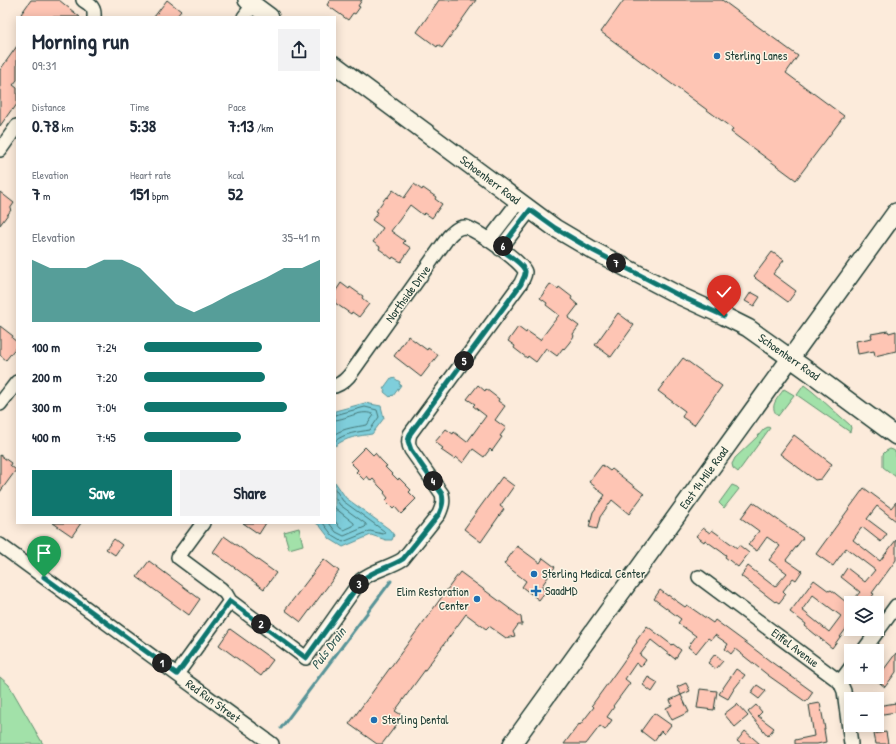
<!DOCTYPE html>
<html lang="en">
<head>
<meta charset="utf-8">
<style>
	:root { --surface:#fff; --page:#f2f2f3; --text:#1f2937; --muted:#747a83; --accent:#0f766e }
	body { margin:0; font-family:"Patrick Hand",sans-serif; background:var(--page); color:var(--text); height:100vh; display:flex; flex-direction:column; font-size:15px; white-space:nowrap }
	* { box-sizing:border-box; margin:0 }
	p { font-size:13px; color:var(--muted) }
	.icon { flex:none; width:22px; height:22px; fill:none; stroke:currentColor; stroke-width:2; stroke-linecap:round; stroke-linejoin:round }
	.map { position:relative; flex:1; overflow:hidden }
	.drawer { position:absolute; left:16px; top:16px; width:320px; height:508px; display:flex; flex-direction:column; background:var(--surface); border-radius:0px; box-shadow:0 2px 10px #0003 }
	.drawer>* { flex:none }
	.tools { position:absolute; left:844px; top:596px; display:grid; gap:8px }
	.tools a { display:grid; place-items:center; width:40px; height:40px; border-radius:0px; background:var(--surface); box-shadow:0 2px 10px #0003; font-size:20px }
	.pin { position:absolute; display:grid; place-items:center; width:34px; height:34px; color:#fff; margin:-41px -17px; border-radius:50% 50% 50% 0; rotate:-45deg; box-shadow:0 0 4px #0007 }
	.pin .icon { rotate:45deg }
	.km { position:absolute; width:20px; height:20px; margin:-10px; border-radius:50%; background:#222; color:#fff; font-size:11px; line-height:20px; text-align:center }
	.round { display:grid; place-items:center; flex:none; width:42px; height:42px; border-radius:0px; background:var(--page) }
	.overview { display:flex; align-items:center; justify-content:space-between; height:68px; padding:0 16px }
	h1 { font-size:22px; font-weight:800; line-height:30px }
	.stats { display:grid; grid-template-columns:repeat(3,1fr); gap:6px; height:68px; padding:4px 16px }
	.stats div { display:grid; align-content:center }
	.stats b { font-size:17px; font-weight:800 }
	.stats small { font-size:11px; font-weight:400 }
	.stats p { font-size:11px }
	.chart { height:112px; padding:8px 16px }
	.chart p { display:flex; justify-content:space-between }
	.chart svg { width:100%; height:72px; margin-top:4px; fill:var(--accent); opacity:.7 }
	.button { display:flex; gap:8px; margin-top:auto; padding:8px 16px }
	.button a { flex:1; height:46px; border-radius:0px; background:var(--accent); color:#fff; font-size:16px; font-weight:800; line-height:46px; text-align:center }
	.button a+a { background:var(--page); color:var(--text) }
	ul { padding:0 16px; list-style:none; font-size:13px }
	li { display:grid; grid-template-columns:64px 48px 1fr; align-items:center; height:30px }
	li i { height:10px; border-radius:5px; background:var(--accent) }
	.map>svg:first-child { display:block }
	.green { fill:#a2e1a9; stroke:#608f6e }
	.water { fill:#7fcedb; stroke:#599498 }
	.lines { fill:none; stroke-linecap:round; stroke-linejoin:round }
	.shore { stroke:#457777; stroke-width:1 }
	.stream { stroke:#599498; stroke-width:3 }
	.building { fill:#fec5b4; stroke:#1f3d34; fill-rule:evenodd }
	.minor-casing { stroke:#1f3d34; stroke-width:16 }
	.major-casing { stroke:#1f3d34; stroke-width:20 }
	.minor { stroke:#fcf5e5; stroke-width:13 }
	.major { stroke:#fcf5e5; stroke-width:17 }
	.route-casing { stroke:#fff; stroke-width:8 }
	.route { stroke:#0f766e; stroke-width:5 }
	.poi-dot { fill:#1f6fb2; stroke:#fcf5e5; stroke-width:1.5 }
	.labels { text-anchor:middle; stroke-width:3; stroke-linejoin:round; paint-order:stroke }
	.poi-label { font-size:12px; fill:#1f3d34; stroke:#fcf5e5; text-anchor:start }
	.street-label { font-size:12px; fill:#1f3d34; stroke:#fcf5e5 }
	.water-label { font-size:13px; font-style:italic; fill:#325a55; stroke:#fcf5e5 }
</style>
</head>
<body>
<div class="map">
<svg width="896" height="744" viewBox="0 0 896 744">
	<rect width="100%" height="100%" fill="#fcebdb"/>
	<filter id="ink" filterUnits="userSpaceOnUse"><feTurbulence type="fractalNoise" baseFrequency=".025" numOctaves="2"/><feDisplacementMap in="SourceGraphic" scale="8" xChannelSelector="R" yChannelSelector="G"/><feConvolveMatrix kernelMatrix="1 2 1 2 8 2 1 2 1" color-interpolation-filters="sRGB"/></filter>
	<g filter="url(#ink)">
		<path class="green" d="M 804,385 L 813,392 L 850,425 L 851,428 L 850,432 L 797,395 Z
			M 784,389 L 794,395 L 778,416 C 768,406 778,398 784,389 Z
			M 768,427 L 770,428 L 738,472 L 733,468 L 732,464 L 735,458 L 758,436 L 764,429 Z
			M 890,449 L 893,450 L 896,452 L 896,477 L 883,467 L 883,454 L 886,451 Z
			M 732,485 L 737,487 L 739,489 L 724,508 L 719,503 Z
			M 299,528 L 303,545 L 289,549 L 284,532 Z
			M 0,677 L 9,685 L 43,744 L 0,744 Z"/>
		<path class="water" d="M 391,378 L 393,379 L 394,378 L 400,382 L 399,384 L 401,385 L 393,396 L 392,395 L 390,397 L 384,392 L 385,390 L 383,389 Z
			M 365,403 L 381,406 L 384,418 L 372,434 C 359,436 346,437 335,446 L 335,411 Z
			M 335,482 L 346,498 L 389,529 L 394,535 L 392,540 L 386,540 L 371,535 L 343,547 L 330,539 L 320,526 L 316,523 L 335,523 Z"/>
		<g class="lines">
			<path class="shore" d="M 335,415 L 365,407 L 377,410 L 379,417 L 370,430 C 358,432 345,433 335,441
				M 335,420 C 347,419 363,408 374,415 L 367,425 C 356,427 344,428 335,434
				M 335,508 L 354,523 L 354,524 L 353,526 L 344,530 L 340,528 L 335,521
				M 323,523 L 333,536 L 343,542 L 370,531 L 383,534 L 385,533 L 384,531 L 343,501 L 335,489
				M 329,523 L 336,532 L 344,536 L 365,527 L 366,526 L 366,524 L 340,505 L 335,498"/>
			<path class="stream" d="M 281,728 L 391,581"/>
		</g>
		<path class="building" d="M 31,0 L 59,0 L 80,17 L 25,17 L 21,14 Z
			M 167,0 L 181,11 L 176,17 L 154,17 Z
			M 330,0 L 362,0 L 358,6 L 360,7 L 355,14 L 353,13 L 348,20 L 327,5 Z
			M 439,0 L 476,0 L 442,48 L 438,45 L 437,47 L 417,32 Z
			M 624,0 L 722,0 L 798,56 L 786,73 L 844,116 L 796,180 L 731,132 L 733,129 L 601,32 Z
			M 17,46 L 17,80 L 13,85 L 17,88 L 17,104 L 13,110 L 12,109 L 0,126 L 0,70 Z
			M 414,184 L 422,190 L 423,188 L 436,197 L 435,199 L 442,204 L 432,218 L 425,213 L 423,215 L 410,205 L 400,219 L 391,231 L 405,241 L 403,243 L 411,248 L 401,262 L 393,257 L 392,259 L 385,253 L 379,249 L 380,247 L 373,242 L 383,228 L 372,220 L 378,212 L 376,211 L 386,197 L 387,198 L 393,190 L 404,198 Z
			M 0,192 L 14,203 L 10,209 L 11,210 L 0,225 Z
			M 772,252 L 784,260 L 773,274 L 796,291 L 788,302 L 755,278 L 756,278 L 754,276 Z
			M 341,283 L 349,289 L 350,287 L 357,292 L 363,296 L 362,298 L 369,304 L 359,317 L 352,312 L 351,314 L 335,303 L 335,292 Z
			M 550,284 L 558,289 L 559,287 L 572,297 L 571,299 L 578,305 L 568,318 L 579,326 L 573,334 L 574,336 L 569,343 L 564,349 L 563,348 L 557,356 L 546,348 L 536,362 L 528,356 L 527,358 L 514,348 L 515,346 L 508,341 L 518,327 L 526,333 L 527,331 L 540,340 L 559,315 L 546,305 L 547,303 L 540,298 Z
			M 751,292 L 760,297 L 754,306 L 745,301 Z
			M 618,313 L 634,325 L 611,357 L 595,345 Z
			M 0,326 L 13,336 L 12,338 L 17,342 L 17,346 L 6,360 L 0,355 Z
			M 888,331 L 889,333 L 896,331 L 896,351 L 875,356 L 874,351 L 858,354 L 856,341 L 872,338 L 871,334 Z
			M 408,336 L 427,350 L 428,348 L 438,355 L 421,377 L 394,356 Z
			M 683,358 L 722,386 L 694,425 L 682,417 L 685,411 L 658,391 Z
			M 478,385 L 485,391 L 486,389 L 499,399 L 498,401 L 505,406 L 495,420 L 506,428 L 500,436 L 502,437 L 492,451 L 490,449 L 484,457 L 473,449 L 463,463 L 456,457 L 454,459 L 441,450 L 443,448 L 435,442 L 446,429 L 453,434 L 454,432 L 467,442 L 486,416 L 473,406 L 475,404 L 467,399 Z
			M 794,435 L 832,464 L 821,479 L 815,480 L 780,454 Z
			M 365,447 L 373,455 L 375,453 L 381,460 L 387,466 L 385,467 L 398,480 L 399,478 L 411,490 L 409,492 L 416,499 L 401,514 L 395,507 L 393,509 L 385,501 L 388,498 L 384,493 L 385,492 L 379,486 L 373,479 L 371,481 L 367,476 L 364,480 L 356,472 L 358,470 L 350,462 Z
			M 0,455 L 11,463 L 10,465 L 16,470 L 0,492 Z
			M 602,465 L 610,471 L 612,469 L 644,494 L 629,514 L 612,500 L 600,517 L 597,529 L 589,527 L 593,512 L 605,495 L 597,489 L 597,488 L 589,482 Z
			M 502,477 L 514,486 L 500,506 L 504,509 L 481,542 L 464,529 Z
			M 864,488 L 891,508 L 896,502 L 896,521 L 877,506 L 867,519 L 887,534 L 881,542 L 862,527 L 853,540 L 880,561 L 896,540 L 896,560 L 872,593 L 874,594 L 867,603 L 851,603 L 860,592 L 841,577 L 847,568 L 865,582 L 875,570 L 846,548 L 833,566 L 816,554 Z
			M 753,502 L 803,538 L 786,560 L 802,571 L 796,580 L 793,578 L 783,591 L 786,594 L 779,603 L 776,601 L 775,602 L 741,576 L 748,566 L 775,587 L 787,573 L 769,560 L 780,546 L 767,537 L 757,551 L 748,545 L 759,531 L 741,518 Z
			M 53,523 L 81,523 L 72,536 Z
			M 243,523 L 266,523 L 259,534 Z
			M 703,528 L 710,533 L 712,530 L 737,548 L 739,545 L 749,553 L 738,567 L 725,557 L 726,555 L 705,540 L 704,542 L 696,536 Z
			M 224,536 L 276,573 L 264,589 L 213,552 Z
			M 114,539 L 122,545 L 115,555 L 106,549 Z
			M 517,546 L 540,563 L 543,558 L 555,567 L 541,587 L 546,591 L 539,600 L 522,587 L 526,581 L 504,564 Z
			M 324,559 L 339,571 L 301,622 L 285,610 Z
			M 149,561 L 200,599 L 189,615 L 137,577 Z
			M 460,572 L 521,617 L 522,625 L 518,625 L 513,632 L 515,636 L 506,638 L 489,626 L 486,629 L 466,614 L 395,711 L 403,716 L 382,744 L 377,744 L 349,724 Z
			M 814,580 L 829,591 L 831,590 L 851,606 L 851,622 L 832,648 L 805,626 L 806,624 L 790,612 ZM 813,595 L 841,616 L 829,632 L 802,610 Z
			M 660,590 L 668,596 L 668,595 L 685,607 L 687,605 L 713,623 L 715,620 L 749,645 L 770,661 L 813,692 L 806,702 L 769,676 L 735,649 L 731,654 L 725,649 L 728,644 L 715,635 L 711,640 L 708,638 L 696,653 L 688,647 L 696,636 L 678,623 L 681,619 L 654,599 Z
			M 647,626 L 672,645 L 673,644 L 681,650 L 675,659 L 651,640 L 640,655 L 646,660 L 641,667 L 636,663 L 625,679 L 630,683 L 613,706 L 614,707 L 607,717 L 612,720 L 605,730 L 600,726 L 586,744 L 564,744 L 579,724 L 580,725 L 594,707 L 592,705 L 621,665 L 637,642 L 636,641 Z
			M 230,629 L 273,660 L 261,676 L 219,645 Z
			M 896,653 L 896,672 L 885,687 L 876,680 Z
			M 715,654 L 723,661 L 716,669 L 708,663 Z
			M 736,669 L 745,675 L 734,689 L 728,699 L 719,694 L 725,685 Z
			M 648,677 L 658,683 L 652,692 L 643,685 Z
			M 686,683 L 690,691 L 681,695 L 677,687 Z
			M 757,685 L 766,691 L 759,699 L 751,693 Z
			M 700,689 L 717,691 L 714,710 L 697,708 Z
			M 681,695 L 689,712 L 672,720 L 666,708 L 672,705 L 670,700 Z
			M 820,703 L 825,729 L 824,729 L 826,742 L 817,744 L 795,744 L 795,740 L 814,736 L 809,705 Z
			M 896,703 L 896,712 L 877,715 L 877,706 Z
			M 737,704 L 748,716 L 735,727 L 724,714 Z
			M 756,705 L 762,712 L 758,716 L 774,728 L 768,736 L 748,712 Z
			M 654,713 L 671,725 L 664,734 L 661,731 L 654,741 L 641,731 Z
			M 745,731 L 760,744 L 741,744 L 737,741 Z
			M 886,732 L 888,744 L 876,744 L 874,734 Z"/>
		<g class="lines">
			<defs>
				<path id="minor" d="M 83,0 C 90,5 95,7 94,17
					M 244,17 L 253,5
					M 0,150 L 17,126
					M 489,240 L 519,201
					M 500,249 L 530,210
					M 0,404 L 17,382
					M 203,523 L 178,557 L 221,589 L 226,594 L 230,601 L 306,658 L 361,580 C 373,570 389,568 403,559 L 439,514 C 442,507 444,502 442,494 L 411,450 C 408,444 408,441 410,434 L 521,283 C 522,280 525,276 525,272 C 524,263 474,228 465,227 C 458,227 454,231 449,236 L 352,372 C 347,379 343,383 335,386
					M 0,545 L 272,744
					M 699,577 L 840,682 L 844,691 L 851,744
					M 863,651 L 896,606
					M 177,674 L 230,601
					M 840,682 L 851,667"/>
				<path id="major" d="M 247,0 L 270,17
					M 335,65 L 555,228 L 594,251 L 678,295 L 724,316 L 748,328 L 811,373 L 896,436
					M 512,744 L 896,212"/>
			</defs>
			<use href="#minor" class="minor-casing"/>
			<use href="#major" class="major-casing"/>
			<use href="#minor" class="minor"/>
			<use href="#major" class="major"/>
		</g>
	</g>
	<g class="lines" filter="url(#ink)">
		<defs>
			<path id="route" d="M 44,577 L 177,674 L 230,601 L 306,658 L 362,580 C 373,570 389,568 403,559 L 439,514 C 442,507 444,502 442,494 L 411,450 L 408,441 L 410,434 L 521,284 C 522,280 526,275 525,271 C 523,264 506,253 500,249 L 530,210 L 555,228 L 594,251 L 678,295 L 724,316"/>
		</defs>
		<use href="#route" class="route-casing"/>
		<use href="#route" class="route"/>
	</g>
	<g class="poi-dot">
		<circle cx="717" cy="56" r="4"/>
		<circle cx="534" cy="574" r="4"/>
		<path d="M534 585h4v4h4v4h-4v4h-4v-4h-4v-4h4z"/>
		<circle cx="477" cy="599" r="4"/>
		<circle cx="374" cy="720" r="4"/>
	</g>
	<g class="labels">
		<g class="poi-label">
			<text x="725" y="60">Sterling Lanes</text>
			<text x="542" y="578">Sterling Medical Center</text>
			<text x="545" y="595">SaadMD</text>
			<text x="469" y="596" text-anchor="end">Elim Restoration<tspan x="469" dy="14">Center</tspan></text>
			<text x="382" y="724">Sterling Dental</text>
		</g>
		<g class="street-label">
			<text transform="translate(490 180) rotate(37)" y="4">Schoenherr Road</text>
			<text transform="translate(408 294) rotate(-54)" y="4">Northside Drive</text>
			<text transform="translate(789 357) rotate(35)" y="4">Schoenherr Road</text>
			<text transform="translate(704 478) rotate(-54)" y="4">East 14 Mile Road</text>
			<text transform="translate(795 648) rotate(37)" y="4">Eiffel Avenue</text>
			<text transform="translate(213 701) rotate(36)" y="4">Red Run Street</text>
		</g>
		<g class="water-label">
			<text transform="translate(328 648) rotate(-53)" y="5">Puls Drain</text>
		</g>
	</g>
</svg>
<div class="tools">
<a><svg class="icon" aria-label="layers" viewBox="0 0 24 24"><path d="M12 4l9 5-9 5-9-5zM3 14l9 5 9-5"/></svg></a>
<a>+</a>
<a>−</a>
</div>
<div class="pin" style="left:44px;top:577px;background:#1e9e55"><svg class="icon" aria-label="arrive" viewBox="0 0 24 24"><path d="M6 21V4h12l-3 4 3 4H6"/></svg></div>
<div class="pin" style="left:724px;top:316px;background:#d93025"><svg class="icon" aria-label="check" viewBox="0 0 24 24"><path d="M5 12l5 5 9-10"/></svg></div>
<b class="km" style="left:162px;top:663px">1</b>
<b class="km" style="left:261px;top:624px">2</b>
<b class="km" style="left:359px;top:584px">3</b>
<b class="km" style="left:433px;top:481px">4</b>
<b class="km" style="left:464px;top:361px">5</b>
<b class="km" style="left:503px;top:246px">6</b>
<b class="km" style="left:616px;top:263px">7</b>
<section class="drawer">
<div class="overview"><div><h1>Morning run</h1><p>09:31</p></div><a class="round"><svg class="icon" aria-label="share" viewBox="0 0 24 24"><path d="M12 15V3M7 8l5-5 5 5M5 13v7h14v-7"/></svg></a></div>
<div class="stats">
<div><p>Distance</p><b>0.78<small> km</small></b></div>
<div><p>Time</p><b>5:38</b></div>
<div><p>Pace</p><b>7:13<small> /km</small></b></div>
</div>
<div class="stats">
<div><p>Elevation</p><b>7<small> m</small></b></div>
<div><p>Heart rate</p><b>151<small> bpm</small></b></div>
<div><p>kcal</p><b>52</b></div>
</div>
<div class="chart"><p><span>Elevation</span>35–41 m</p>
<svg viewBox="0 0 160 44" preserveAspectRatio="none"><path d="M0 44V6L10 11L20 11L30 11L40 6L50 6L60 11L70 22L80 33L90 38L100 33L110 27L120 22L130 17L140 11L150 11L160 6V44z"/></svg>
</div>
<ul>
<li><b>100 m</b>7:24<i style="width:67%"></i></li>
<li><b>200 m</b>7:20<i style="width:69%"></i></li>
<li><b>300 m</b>7:04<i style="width:81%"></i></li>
<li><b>400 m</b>7:45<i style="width:55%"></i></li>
</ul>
<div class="button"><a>Save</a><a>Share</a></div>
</section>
</div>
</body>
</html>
